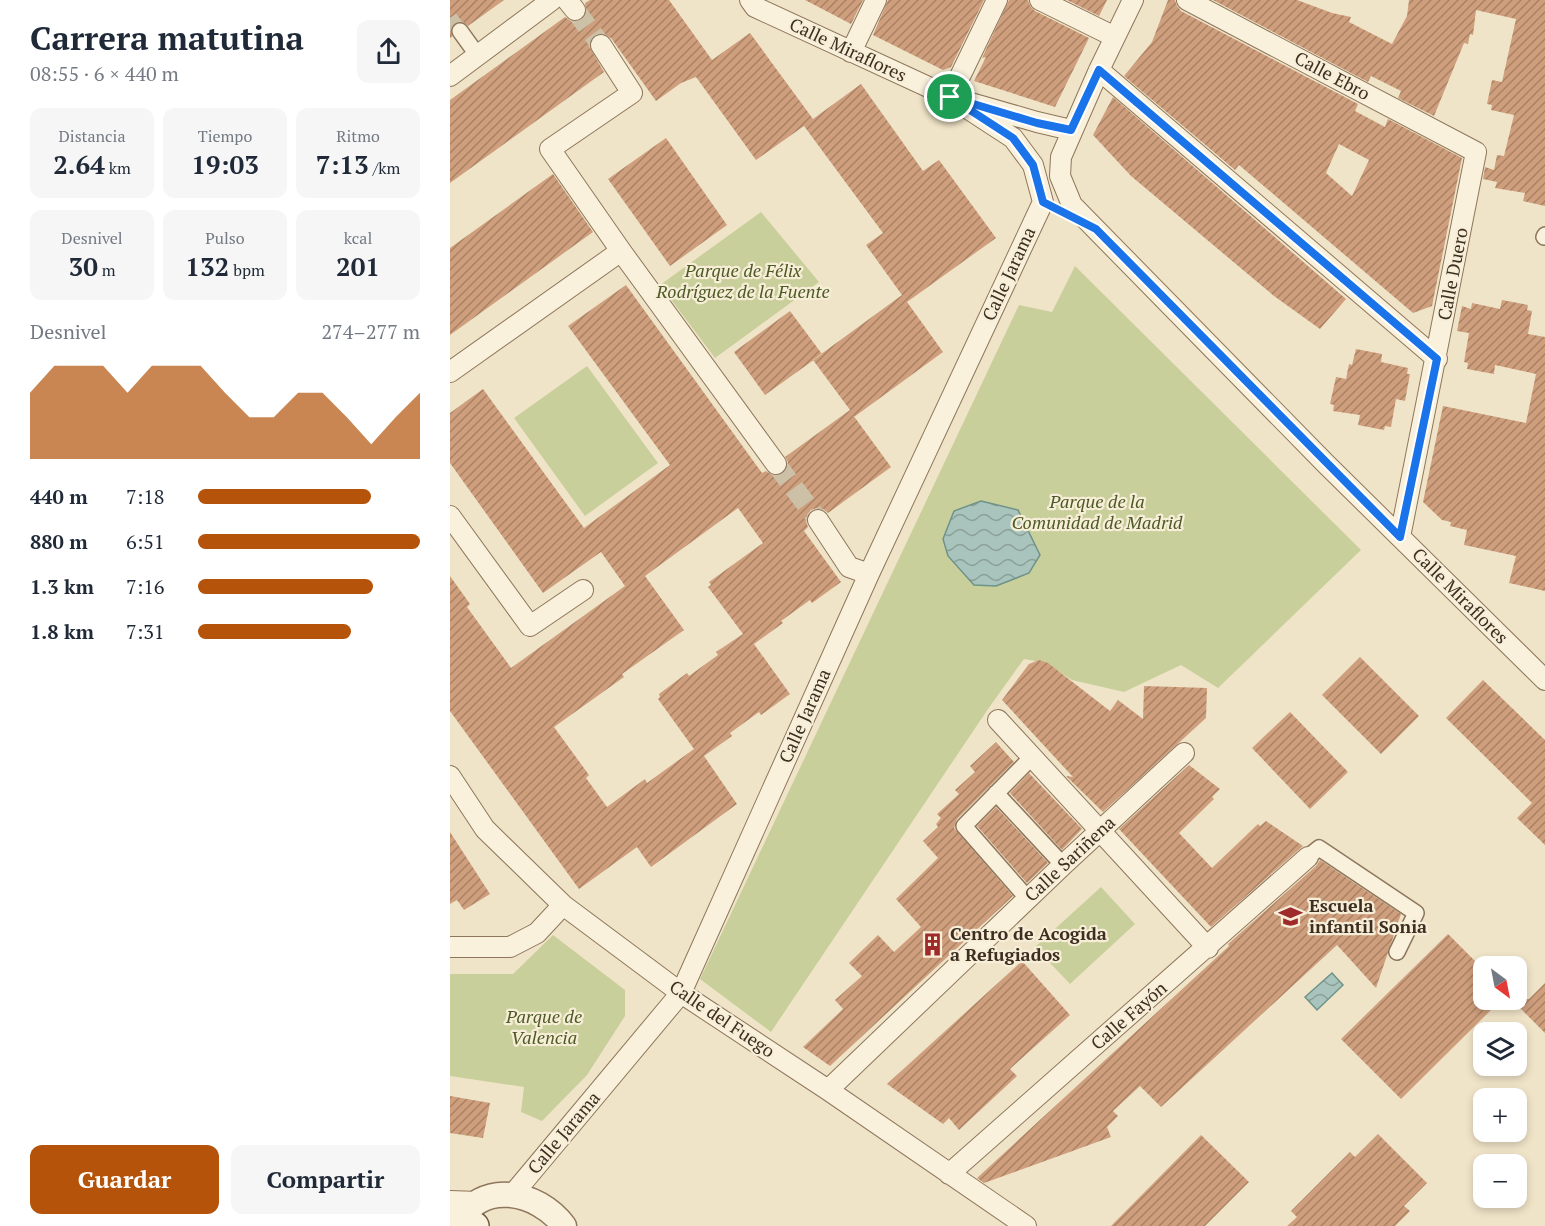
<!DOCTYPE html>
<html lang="es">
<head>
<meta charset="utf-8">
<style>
	:root { --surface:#fff; --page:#f6f6f7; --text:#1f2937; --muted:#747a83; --accent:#b45309 }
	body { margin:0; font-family:"PT Serif",serif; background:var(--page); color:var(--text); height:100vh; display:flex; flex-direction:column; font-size:22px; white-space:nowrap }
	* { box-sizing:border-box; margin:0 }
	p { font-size:20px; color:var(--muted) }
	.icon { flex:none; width:33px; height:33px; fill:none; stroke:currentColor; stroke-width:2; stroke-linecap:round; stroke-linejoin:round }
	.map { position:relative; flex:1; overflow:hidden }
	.sheet { display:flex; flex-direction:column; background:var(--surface); width:450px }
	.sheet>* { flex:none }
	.needle { width:39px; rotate:148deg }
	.buttons { position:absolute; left:1023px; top:956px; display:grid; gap:12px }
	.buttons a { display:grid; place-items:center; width:54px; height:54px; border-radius:12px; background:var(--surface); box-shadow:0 3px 9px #0003; font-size:30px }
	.pin { position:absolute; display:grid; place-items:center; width:51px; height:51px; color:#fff; margin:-26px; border:3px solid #fff; border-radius:50%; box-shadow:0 2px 6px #0007 }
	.round { display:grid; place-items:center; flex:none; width:63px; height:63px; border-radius:12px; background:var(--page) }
	.overview { display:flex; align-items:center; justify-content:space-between; height:102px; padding:0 30px }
	h1 { font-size:33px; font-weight:800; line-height:45px }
	.figures { display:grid; grid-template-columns:repeat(3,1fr); gap:9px; height:102px; padding:6px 30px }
	.figures div { display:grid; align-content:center; border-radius:12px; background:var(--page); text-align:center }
	.figures b { font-size:26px; font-weight:800 }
	.figures small { font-size:16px; font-weight:400 }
	.figures p { font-size:16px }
	.chart { height:168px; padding:12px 30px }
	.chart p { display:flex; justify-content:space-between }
	.chart svg { width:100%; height:108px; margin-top:6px; fill:var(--accent); opacity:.7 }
	.cta { display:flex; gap:12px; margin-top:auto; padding:12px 30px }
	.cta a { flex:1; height:69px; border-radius:12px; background:var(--accent); color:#fff; font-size:24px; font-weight:800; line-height:69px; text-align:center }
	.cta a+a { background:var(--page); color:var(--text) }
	ul { padding:0 30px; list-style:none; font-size:20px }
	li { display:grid; grid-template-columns:96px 72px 1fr; align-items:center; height:45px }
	li i { height:15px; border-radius:8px; background:var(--accent) }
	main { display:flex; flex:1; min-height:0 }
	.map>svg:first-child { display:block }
	.green { fill:#c9cf9b }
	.water { fill:url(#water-waves); stroke:#6f938a; stroke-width:1.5 }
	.building { fill:url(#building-hatch); fill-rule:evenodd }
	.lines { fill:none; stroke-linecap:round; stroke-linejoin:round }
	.pedestrian-tunnel { stroke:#ccc0a6; stroke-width:15; stroke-dasharray:15 8; stroke-linecap:butt }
	.minor-tunnel { stroke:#ccc0a6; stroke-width:20; stroke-dasharray:20 10; stroke-linecap:butt }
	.pedestrian-casing { stroke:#8d765c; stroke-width:18 }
	.minor-casing { stroke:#8d765c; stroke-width:22 }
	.tertiary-casing { stroke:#8d765c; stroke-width:27 }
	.secondary-casing { stroke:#6f573f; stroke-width:30 }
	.pedestrian { stroke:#faf1dc; stroke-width:15 }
	.minor { stroke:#faf1dc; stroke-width:20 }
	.tertiary { stroke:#faf1dc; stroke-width:24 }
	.secondary { stroke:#faf1dc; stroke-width:27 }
	.route-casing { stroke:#fff; stroke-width:12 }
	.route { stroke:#1a73e8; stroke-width:8 }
	.labels { text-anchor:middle; stroke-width:4.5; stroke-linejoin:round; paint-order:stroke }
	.street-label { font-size:18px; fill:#3d2e20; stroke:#f7eed8 }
	.park-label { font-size:18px; font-style:italic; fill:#4d5a26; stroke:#f7eed8 }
	.poi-label { font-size:18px; font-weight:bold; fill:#3d2e20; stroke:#f7eed8; text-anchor:start }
</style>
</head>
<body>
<main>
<section class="sheet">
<div class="overview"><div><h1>Carrera matutina</h1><p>08:55 · 6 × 440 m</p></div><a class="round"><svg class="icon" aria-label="share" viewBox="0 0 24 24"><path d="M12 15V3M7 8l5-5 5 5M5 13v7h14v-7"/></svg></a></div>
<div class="figures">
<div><p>Distancia</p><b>2.64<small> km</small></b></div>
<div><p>Tiempo</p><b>19:03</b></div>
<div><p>Ritmo</p><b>7:13<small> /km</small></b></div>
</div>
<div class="figures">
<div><p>Desnivel</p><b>30<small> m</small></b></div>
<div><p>Pulso</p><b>132<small> bpm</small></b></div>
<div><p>kcal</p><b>201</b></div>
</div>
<div class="chart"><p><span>Desnivel</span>274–277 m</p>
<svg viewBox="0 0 160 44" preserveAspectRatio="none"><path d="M0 44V17L10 6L20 6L30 6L40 17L50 6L60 6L70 6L80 17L90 27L100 27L110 17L120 17L130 27L140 38L150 27L160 17V44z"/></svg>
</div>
<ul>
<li><b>440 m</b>7:18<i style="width:78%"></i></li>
<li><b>880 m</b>6:51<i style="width:100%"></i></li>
<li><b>1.3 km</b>7:16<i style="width:79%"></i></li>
<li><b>1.8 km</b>7:31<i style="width:69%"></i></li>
</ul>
<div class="cta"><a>Guardar</a><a>Compartir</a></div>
</section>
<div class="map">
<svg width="1095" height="1226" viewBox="0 0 1095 1226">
	<defs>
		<pattern id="water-waves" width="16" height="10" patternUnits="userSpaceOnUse" patternTransform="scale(1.5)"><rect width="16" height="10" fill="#a9c4bc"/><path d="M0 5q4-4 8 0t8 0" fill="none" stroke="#8ba098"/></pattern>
		<pattern id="building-hatch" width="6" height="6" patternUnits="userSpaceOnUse" patternTransform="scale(1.5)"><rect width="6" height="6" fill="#cf9f7d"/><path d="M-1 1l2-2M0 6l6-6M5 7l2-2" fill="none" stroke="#a98266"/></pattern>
	</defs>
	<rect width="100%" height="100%" fill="#f0e4c8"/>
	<path class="green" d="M 311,212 L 369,282 L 265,358 L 210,285 Z
		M 625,266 L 911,550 L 768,688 L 731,665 L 674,692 L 622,680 L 596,663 L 574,659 L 538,709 L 321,1032 L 250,979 L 569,305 L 602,312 Z
		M 137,366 L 208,463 L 135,516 L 64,418 Z
		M 651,887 L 685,924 L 620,984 L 585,947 Z
		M 103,935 L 175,990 L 175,1016 L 137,1075 L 92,1121 L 71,1112 L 74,1087 L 0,1076 L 0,974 L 63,974 Z"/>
	<path class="water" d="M 531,501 L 568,510 L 590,555 L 579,573 L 546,586 L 524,585 L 498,556 L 493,539 L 504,511 Z
		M 882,973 L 893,985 L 867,1010 L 855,997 Z"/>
	<path class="building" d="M 0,0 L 54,0 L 18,26 L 13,22 L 5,23 L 1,28 L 2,37 L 0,38 Z
		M 140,0 L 219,0 L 262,60 L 300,33 L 363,119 L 411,84 L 473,171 L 489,160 L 546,238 L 457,302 L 416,245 L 433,233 L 354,126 L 306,160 L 246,77 L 231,83 L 206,101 L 161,38 L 151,33 L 144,35 L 140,40 L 139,46 L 154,72 L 0,183 L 0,100 L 115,17 L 121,21 L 132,20 L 136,14 L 135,3 Z
		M 355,0 L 413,0 L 401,24 Z
		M 438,0 L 534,0 L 501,67 L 493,70 L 423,35 Z
		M 559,0 L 578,0 L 580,6 L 585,11 L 639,38 L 605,107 L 524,81 L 536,57 L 532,58 Z
		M 617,0 L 657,0 L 649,16 Z
		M 718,0 L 725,0 L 727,6 L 731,11 L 908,104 L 905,111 L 935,127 L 938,119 L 1012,158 L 982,306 L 963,313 L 789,165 L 785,170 L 674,76 L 702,42 ZM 889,144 L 919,160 L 902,196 L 876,173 Z
		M 763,0 L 847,0 L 882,13 L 901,17 L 899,22 L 942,44 L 957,16 L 959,0 L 1095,0 L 1095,206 L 1073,201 L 1075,193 L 1045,188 L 1047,182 L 1033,179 L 1035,167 L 1044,170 L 1047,155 L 1054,156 L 1064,115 L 1041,110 L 1042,105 L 1037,104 L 1042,80 L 1052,82 L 1066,19 L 1026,10 L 1023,35 L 1020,34 L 1018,44 L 1014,43 L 984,116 L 948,98 L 951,91 L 921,76 L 918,82 Z
		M 663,97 L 896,299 L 870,329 L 824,296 L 681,176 L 643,135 Z
		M 216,138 L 277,225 L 220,266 L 158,179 Z
		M 103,174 L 143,232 L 0,335 L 0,248 Z
		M 176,285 L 312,473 L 316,471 L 322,475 L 333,474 L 337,468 L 338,462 L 335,457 L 400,410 L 363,360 L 452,295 L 493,352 L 404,417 L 403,415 L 441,467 L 378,513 L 373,509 L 367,508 L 361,510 L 357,515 L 356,521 L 358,527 L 354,531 L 391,582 L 362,603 L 360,600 L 331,621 L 333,623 L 304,644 L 340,694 L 311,715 L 309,712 L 280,733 L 282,736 L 254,756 L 287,804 L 201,867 L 187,847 L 129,889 L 0,711 L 0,576 L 20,604 L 17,607 L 61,668 L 175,586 L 151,552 L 93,593 L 0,463 L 0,413 L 33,389 L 134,528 L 220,465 L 118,326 ZM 288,508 L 313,543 L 259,582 L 261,585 L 258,587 L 293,634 L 266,652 L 268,655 L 239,676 L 237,673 L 209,694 L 210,697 L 208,699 L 244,749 L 197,783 L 195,779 L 157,807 L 136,778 L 139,775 L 104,727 L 174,677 L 172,674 L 234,630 L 195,576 Z
		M 1052,300 L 1078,305 L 1077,310 L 1082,311 L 1078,334 L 1095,337 L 1095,591 L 1059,583 L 1066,556 L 1014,545 L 1017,530 L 1000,526 L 1001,522 L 992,520 L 973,502 L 993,406 L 1076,423 L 1086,374 L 1045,365 L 1044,374 L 1017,369 L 1018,363 L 1014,362 L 1019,333 L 1007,331 L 1012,306 L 1021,309 L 1022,303 L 1050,309 Z
		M 340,311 L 372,354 L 315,395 L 284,352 Z
		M 906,349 L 932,354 L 931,362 L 958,368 L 957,374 L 960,374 L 955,401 L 946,399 L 941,427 L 935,426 L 934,430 L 908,425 L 910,415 L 883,411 L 884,405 L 880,404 L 886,377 L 896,379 L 899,364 L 902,365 Z
		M 910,657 L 969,716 L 931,754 L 872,695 Z
		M 589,660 L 598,663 L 660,711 L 668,700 L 693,719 L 694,686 L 757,688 L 756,718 L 653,812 L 616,776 L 623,777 L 552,700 L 579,664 Z
		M 1033,680 L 1095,740 L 1095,845 L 1067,818 L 1082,803 L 996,718 Z
		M 840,712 L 898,772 L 860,809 L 802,748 Z
		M 546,742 L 564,762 L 507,819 L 504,828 L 563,896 L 380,1066 L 353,1047 L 393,1009 L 385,1000 L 412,976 L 399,963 L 428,935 L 444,952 L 471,927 L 446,899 L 488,858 L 473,841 L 488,827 L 486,824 L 491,818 L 487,814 L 509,794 L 505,790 L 525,772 L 520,766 Z
		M 739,765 L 770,789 L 762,797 L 764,799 L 729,833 L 762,868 L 808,824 L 810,826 L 816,821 L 853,846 L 761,927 L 669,829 Z
		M 579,773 L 632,829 L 612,850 L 560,793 Z
		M 546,807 L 598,863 L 577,883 L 527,826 Z
		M 0,832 L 40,894 L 14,910 L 7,900 L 0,904 Z
		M 870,860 L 951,914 L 926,988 L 887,945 L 711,1107 L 690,1086 L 663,1111 L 668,1116 L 657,1127 L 661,1137 L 534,1183 L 527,1178 L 779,946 L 778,944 L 866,866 Z
		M 998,934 L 1034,970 L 1034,999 L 1052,999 L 951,1099 L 891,1039 Z
		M 572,961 L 620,1015 L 560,1069 L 567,1076 L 509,1130 L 499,1118 L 493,1124 L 437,1084 Z
		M 1095,983 L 1095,1033 L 1061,999 L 1079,999 Z
		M 0,1096 L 40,1103 L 33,1138 L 0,1133 Z
		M 928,1134 L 977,1183 L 954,1206 L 960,1211 L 945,1226 L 837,1226 L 847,1217 L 841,1211 L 900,1152 L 905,1157 Z
		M 751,1135 L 799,1182 L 755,1226 L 661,1226 Z"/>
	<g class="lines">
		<path class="pedestrian-tunnel" d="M 0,18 L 10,31"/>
		<path class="minor-tunnel" d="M 125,10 L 151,45
			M 326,464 L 368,520"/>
		<defs>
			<path id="pedestrian" d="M 10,31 L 28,56
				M 1094,237 L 1095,235
				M 546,793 L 613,865
				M 858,857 L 869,848 L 966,913 L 947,952
				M 578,899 L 514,826 L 583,756"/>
			<path id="minor" d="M 117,0 L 125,10
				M 300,0 L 305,7 L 500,97 L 587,122 L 621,130
				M 590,0 L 665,37
				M 683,0 L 649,70 L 611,157 L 610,176 L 622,205 L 876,464 L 1095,680
				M 737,0 L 1026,152 L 950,537
				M 151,45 L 182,93 L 100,149 L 171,251 L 326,464
				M 401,52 L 426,0
				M 649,70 L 987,359
				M 0,76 L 102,0
				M 500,97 L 547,0
				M 517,108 L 563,138 L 583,165 L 593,202
				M 0,372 L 171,251
				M 0,516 L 80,626 L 133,590
				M 368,520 L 399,567 L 419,574
				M 548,720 L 758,948
				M 0,776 L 35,829 L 113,905 L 231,993 L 378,1090 L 576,1226
				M 0,947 L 60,947 L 87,933 L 113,905
				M 378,1090 L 613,865 L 734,753
				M 499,1174 L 858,857
				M 63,1194 L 231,993 L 419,574 L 593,202
				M 0,1201 L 28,1202"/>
			<path id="tertiary" d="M 8,1226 C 29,1178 88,1191 114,1226"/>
			<path id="secondary" d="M 0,1214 L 25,1226"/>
		</defs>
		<use href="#pedestrian" class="pedestrian-casing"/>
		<use href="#minor" class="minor-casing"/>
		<use href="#tertiary" class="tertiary-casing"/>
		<use href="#secondary" class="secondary-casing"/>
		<use href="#pedestrian" class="pedestrian"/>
		<use href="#minor" class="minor"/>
		<use href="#tertiary" class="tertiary"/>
		<use href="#secondary" class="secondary"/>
	</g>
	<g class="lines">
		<defs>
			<path id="route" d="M 649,70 L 987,359 L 950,537 L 646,229 L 593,202 L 583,165 L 563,138 L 500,97 L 587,123 L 621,130 Z"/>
		</defs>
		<use href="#route" class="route-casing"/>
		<use href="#route" class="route"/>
	</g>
	<defs>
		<symbol id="school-bare" viewBox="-9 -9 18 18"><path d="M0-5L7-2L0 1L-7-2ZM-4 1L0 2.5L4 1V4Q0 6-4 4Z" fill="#9e2a2b" stroke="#f7eed8" stroke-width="2.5" paint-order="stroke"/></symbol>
		<symbol id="building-bare" viewBox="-9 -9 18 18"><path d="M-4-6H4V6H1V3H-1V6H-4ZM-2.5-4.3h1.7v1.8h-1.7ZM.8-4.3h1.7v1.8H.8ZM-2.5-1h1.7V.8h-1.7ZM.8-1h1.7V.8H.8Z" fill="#9e2a2b" stroke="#f7eed8" stroke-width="2.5" paint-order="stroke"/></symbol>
	</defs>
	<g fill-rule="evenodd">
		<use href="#school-bare" x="824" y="900" width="33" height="33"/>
		<use href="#building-bare" x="466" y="928" width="33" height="33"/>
	</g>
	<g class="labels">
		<g class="street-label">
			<text transform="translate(398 50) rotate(25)" y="6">Calle Miraflores</text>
			<text transform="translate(882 76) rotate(28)" y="6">Calle Ebro</text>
			<text transform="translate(559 274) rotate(-65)" y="6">Calle Jarama</text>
			<text transform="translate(1003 274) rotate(-79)" y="6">Calle Duero</text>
			<text transform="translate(1010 596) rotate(45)" y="6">Calle Miraflores</text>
			<text transform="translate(355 716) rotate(-66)" y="6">Calle Jarama</text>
			<text transform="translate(620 859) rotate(-43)" y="6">Calle Sariñena</text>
			<text transform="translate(679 1016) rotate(-41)" y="6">Calle Fayón</text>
			<text transform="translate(272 1019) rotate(34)" y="6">Calle del Fuego</text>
			<text transform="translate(114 1133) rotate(-50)" y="6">Calle Jarama</text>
		</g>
		<g class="park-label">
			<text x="293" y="277">Parque de Félix<tspan x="293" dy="21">Rodríguez de la Fuente</tspan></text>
			<text x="647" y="508">Parque de la<tspan x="647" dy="21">Comunidad de Madrid</tspan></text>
			<text x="94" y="1023">Parque de<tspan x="94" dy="21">Valencia</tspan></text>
		</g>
		<g class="poi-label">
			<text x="859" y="912">Escuela<tspan x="859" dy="21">infantil Sonia</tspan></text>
			<text x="500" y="940">Centro de Acogida<tspan x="500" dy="21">a Refugiados</tspan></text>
		</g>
	</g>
</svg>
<div class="buttons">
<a><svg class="needle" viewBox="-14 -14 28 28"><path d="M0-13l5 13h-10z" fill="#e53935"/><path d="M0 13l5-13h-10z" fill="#747a83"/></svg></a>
<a><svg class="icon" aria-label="layers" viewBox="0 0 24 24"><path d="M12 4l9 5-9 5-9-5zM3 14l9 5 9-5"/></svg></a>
<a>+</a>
<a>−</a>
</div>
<div class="pin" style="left:500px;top:97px;background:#1e9e55"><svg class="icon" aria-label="arrive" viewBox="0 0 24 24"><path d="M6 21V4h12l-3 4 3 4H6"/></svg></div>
</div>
</main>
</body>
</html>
